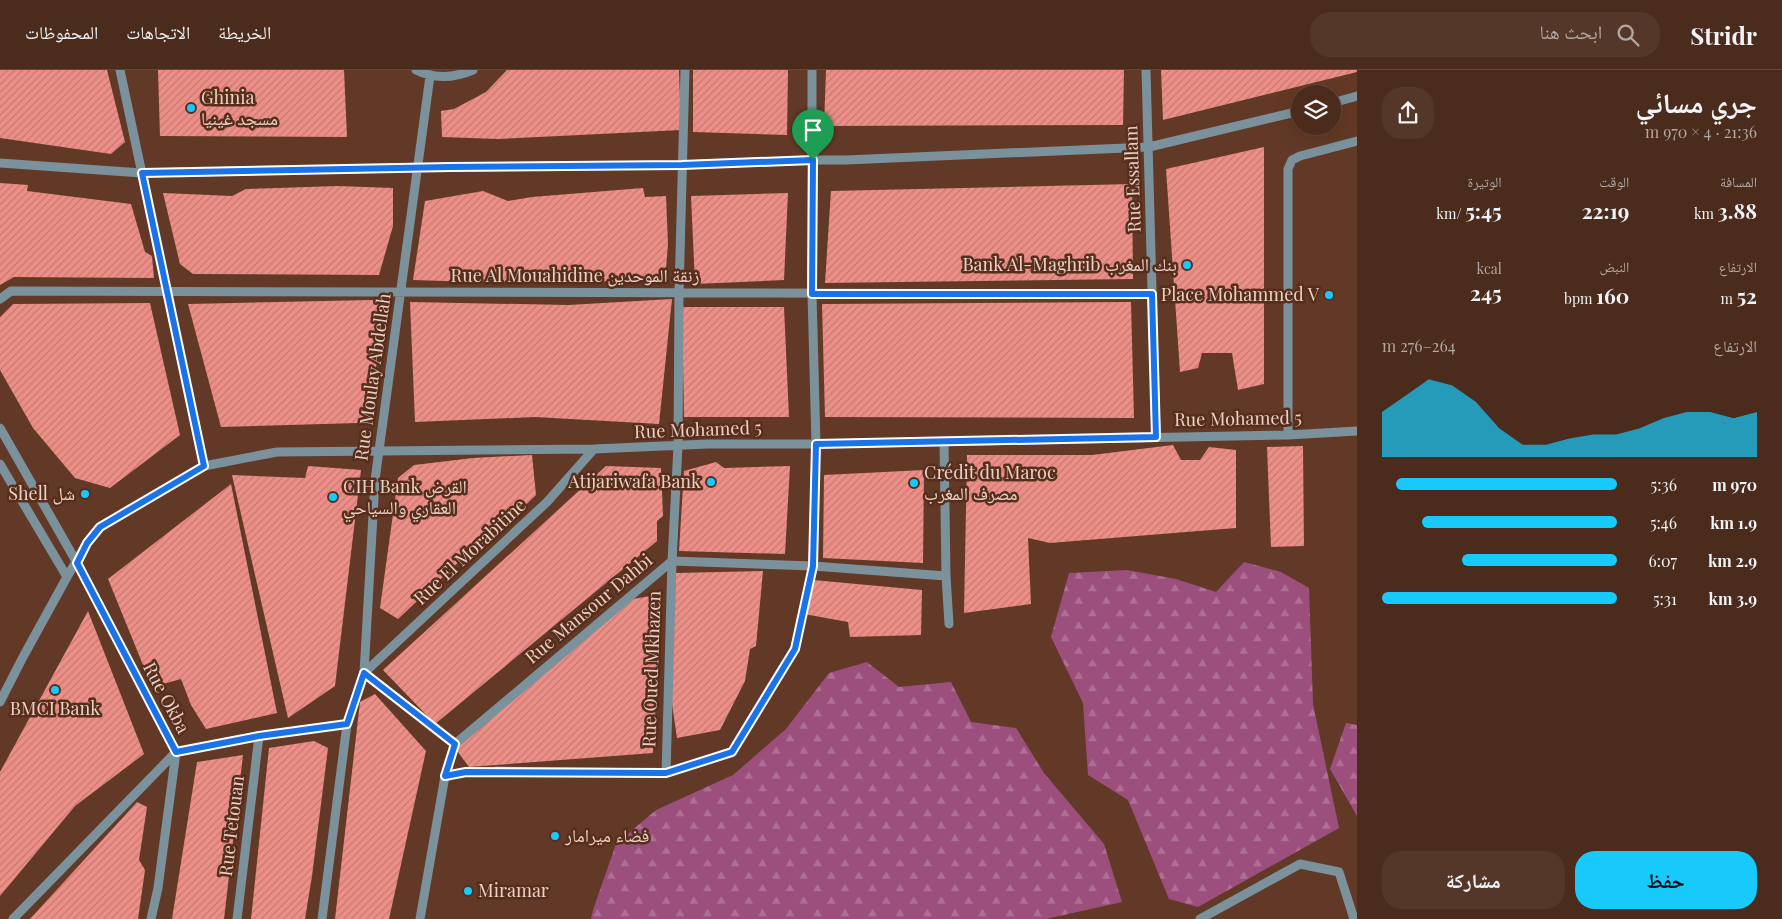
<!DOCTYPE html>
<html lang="ar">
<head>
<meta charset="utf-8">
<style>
	:root { --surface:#4a2b1c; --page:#543729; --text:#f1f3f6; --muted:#b2a7a3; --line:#61473b; --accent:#18cafc }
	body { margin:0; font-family:"Playfair Display","Noto Naskh Arabic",serif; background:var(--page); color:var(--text); direction:rtl; height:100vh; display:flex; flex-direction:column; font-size:19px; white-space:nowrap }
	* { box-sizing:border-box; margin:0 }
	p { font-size:16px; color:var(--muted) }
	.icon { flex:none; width:28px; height:28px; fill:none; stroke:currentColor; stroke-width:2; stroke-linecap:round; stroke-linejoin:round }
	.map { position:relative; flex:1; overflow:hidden; direction:ltr }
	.drawer { display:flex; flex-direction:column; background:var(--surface); width:425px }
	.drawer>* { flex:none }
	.tools { position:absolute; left:1291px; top:15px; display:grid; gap:10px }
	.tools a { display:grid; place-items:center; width:50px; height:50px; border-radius:50%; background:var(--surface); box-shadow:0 5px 20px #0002,0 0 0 1px var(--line); font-size:25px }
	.pin { position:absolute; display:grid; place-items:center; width:42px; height:42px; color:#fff; margin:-51px -21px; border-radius:50% 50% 50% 0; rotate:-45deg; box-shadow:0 0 5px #0007 }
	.pin .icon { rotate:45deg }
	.round { display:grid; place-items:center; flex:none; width:52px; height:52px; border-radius:20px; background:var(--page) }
	.overview { display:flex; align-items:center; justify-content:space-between; height:85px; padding:0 25px }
	h1 { font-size:28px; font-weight:700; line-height:38px }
	.stats { display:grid; grid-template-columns:repeat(3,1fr); gap:8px; height:85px; padding:5px 25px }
	.stats div { display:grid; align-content:center }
	.stats b { font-size:21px; font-weight:700 }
	.stats small { font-size:14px; font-weight:400 }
	.stats p { font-size:14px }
	.chart { height:140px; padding:10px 25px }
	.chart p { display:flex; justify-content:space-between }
	.chart svg { width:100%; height:90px; margin-top:5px; fill:var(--accent); opacity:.7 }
	.primary-button { display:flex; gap:10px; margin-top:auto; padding:10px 25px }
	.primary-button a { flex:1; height:58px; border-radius:20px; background:var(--accent); color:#111; font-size:20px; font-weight:700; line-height:58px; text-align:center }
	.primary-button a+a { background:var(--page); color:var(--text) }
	ul { padding:0 25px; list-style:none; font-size:16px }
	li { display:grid; grid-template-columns:80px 60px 1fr; align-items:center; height:38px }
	li i { height:12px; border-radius:6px; background:var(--accent) }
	header { display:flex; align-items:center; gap:30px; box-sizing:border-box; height:70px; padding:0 25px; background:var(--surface); border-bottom:1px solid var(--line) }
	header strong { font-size:24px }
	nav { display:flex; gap:28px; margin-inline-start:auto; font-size:18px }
	.search { width:350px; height:45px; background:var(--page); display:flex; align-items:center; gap:12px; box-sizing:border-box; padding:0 18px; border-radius:20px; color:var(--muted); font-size:19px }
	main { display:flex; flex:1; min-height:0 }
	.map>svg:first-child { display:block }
	.forest { fill:url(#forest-firs) }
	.building { fill:url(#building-hatch) }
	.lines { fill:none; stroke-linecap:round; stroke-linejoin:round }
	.path { stroke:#8e6a59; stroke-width:3; stroke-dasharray:5 2.5; stroke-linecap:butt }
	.minor { stroke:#7b929c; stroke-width:9 }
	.route-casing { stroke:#fff; stroke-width:10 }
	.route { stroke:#1a73e8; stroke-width:6 }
	.poi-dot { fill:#18cafc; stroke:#572e1c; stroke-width:2 }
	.labels { text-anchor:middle; stroke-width:5; stroke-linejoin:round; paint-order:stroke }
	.poi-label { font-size:18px; fill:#ebd0c5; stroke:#572e1c; text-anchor:start }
	.street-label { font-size:18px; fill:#ebd0c5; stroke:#572e1c }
</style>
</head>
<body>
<header>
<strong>Stridr</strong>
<div class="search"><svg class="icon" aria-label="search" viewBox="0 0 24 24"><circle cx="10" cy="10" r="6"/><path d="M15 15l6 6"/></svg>ابحث هنا</div>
<nav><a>الخريطة</a><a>الاتجاهات</a><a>المحفوظات</a></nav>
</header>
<main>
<section class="drawer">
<div class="overview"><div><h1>جري مسائي</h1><p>21:36 · 4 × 970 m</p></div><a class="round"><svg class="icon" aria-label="share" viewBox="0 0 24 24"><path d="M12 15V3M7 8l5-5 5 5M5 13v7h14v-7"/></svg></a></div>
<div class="stats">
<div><p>المسافة</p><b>3.88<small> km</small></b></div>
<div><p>الوقت</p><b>22:19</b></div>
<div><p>الوتيرة</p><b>5:45<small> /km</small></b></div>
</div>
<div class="stats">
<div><p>الارتفاع</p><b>52<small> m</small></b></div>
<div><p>النبض</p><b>160<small> bpm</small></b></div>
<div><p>kcal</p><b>245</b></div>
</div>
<div class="chart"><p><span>الارتفاع</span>264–276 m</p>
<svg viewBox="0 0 160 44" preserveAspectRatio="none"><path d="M0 44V22L10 14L20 6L30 9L40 17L50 30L60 38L70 38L80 35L90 33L100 33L110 30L120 25L130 22L140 22L150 25L160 22V44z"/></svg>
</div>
<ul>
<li><b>970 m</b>5:36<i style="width:94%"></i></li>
<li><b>1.9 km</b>5:46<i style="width:83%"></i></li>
<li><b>2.9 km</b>6:07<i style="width:66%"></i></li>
<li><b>3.9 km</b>5:31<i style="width:100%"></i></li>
</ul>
<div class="primary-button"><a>حفظ</a><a>مشاركة</a></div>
</section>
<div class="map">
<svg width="1357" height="849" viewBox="0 0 1357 849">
	<defs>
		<pattern id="forest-firs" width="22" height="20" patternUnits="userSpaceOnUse" patternTransform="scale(1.25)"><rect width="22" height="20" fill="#9c4f7d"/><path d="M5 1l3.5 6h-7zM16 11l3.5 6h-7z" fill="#af6f94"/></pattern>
		<pattern id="building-hatch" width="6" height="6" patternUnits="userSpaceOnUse" patternTransform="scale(1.25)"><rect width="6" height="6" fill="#ed8e87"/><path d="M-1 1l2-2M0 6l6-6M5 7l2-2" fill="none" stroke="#c37a74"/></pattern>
	</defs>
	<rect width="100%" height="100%" fill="#623926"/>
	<path class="forest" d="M 1244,492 L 1281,502 L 1309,518 L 1313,634 L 1339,758 L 1198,837 L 1169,829 L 1128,730 L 1088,705 L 1083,633 L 1051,567 L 1069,503 L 1127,500 L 1176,509 L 1216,522 Z
		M 867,592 L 899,617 L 951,612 L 971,652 L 1016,658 L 1044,703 L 1104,774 L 1122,832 L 1046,849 L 591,849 L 593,840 L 616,774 L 656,740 L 733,705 L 786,659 L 829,603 Z
		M 1346,653 L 1357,655 L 1357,746 L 1330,699 Z"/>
	<path class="building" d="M 0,0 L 107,0 L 125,72 L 111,84 L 0,68 Z
		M 158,0 L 344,0 L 347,67 L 160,66 Z
		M 507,0 L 679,0 L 681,60 L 498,69 L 442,67 L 441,41 L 454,39 L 486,22 Z
		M 693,0 L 788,0 L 787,65 L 693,62 Z
		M 826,0 L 1124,0 L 1123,55 L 824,56 Z
		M 1161,0 L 1357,0 L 1357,2 L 1163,50 Z
		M 1264,77 L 1264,314 L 1238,320 L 1232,283 L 1202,283 L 1198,298 L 1180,302 L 1166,99 Z
		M 0,113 L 28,115 L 27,121 L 131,134 L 145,182 L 152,186 L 154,208 L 14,207 L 0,215 Z
		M 1132,114 L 1133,209 L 825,213 L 831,121 Z
		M 338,116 L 393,118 L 393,156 L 379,205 L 193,204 L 180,194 L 163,123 L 232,126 L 246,119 Z
		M 643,118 L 645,127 L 666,126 L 668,174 L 665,211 L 475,212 L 413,210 L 425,131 L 483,121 L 508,131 L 532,127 Z
		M 788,123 L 784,210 L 695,214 L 691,126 Z
		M 672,229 L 659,354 L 535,347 L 415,352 L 410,232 L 568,235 Z
		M 372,230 L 384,237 L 371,336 L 358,353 L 221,357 L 188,234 Z
		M 1131,232 L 1134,348 L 825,347 L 822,234 Z
		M 150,233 L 180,365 L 110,418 L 75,408 L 33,358 L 0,300 L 0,247 L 13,234 Z
		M 682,237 L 784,237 L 789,347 L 684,347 Z
		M 1173,375 L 1181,390 L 1200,390 L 1209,377 L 1236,380 L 1236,458 L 1050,473 L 1028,468 L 1031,534 L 964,543 L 967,385 L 1092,385 Z
		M 1303,376 L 1304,476 L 1271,477 L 1267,377 Z
		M 532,385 L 536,425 L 496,464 L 464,487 L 398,549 L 380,538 L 398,408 L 414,395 L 473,388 Z
		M 716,392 L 724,398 L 790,396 L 785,484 L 679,481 L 684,401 Z
		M 308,396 L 361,400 L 335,616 L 288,648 L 232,405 L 305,408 Z
		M 606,396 L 661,398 L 663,446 L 657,451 L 657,471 L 435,654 L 383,600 Z
		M 924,400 L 923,493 L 823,488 L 824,405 Z
		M 231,414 L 277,643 L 206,659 L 191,635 L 181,609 L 152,617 L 108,509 Z
		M 763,501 L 756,576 L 750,579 L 745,611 L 720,660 L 677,668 L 669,613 L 676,503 Z
		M 813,510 L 922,520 L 921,565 L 850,567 L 848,552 L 804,544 Z
		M 662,524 L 653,683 L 469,697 L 455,678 L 488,652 L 518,624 L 553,597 L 589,564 L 633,529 Z
		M 88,541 L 144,684 L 75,736 L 0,826 L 0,702 Z
		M 375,624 L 426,681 L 389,849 L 335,849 L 360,632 Z
		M 314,671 L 328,678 L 312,806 L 305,849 L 251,849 L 269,678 Z
		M 243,685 L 224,849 L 172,849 L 197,692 Z
		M 137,732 L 147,737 L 139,790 L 145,800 L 138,849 L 30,849 Z"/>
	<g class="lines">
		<path class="path" d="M 462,702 L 481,701"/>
		<path class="minor" d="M 120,0 L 204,396
			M 416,0 C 434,9 454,8 473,0
			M 1146,0 L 1156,367
			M 1332,33 L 1357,26
			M 0,93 L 142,103 L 450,97 L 682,95 L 813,90 L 846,90 L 1149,77 L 1300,41
			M 0,229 L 11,221 L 1152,224
			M 0,358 L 77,493 L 176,682 L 158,818 L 151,849
			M 1288,365 L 1288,99 L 1292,90 L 1300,86 L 1357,71
			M 944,371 L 946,506 L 949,554
			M 0,394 L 67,507
			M 0,632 L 23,587 L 67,507 L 87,473 L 100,457 L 204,396 L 277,382 L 594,379 L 708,374 L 816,374 L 1288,365 L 1357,361
			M 455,674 L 672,491 L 813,496 L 946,506
			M 455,674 L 364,603 L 547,432 L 594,379
			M 496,701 L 666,703 L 732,682 L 795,579 L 813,496 L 816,374 L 812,224 L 812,0
			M 666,703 L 672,491 L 678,376 L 679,222 L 685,0
			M 13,849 L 176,682 L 259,666 L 347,654
			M 237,849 L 259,666
			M 322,849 L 347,654 L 364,603 L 375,410 L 430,6
			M 420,849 L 445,706 L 455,674
			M 1200,849 L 1300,794 L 1339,802 L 1354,849"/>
	</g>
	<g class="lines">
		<defs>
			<path id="route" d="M 813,90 L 812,224 L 1152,224 L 1156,367 L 816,374 L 813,496 L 795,579 L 732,682 L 666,703 L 466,702 L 445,706 L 455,674 L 364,603 L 347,654 L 259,666 L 176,682 L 77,493 L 87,473 L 100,457 L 204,396 L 142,103 L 450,97 L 682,95 Z"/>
		</defs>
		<use href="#route" class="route-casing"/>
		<use href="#route" class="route"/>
	</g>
	<g class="poi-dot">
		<circle cx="191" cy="38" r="5"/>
		<circle cx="1187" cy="195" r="5"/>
		<circle cx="1329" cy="225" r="5"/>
		<circle cx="711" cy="412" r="5"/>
		<circle cx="914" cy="413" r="5"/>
		<circle cx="85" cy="424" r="5"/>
		<circle cx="333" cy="427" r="5"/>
		<circle cx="55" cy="620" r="5"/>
		<circle cx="555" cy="766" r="5"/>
		<circle cx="468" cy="821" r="5"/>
	</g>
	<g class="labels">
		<g class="poi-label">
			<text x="201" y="34">Ghinia<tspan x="201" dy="21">مسجد غينيا</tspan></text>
			<text x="1177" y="201" text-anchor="end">Bank Al-Maghrib بنك المغرب</text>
			<text x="1319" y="231" text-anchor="end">Place Mohammed V</text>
			<text x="924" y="409">Crédit du Maroc<tspan x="924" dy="21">مصرف المغرب</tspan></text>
			<text x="701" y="418" text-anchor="end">Atijariwafa Bank</text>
			<text x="343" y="423">CIH Bank القرض<tspan x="343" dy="21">العقاري والسياحي</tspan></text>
			<text x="75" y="430" text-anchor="end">Shell شل</text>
			<text x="55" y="645" text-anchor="middle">BMCI Bank</text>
			<text x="565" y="772">فضاء ميرامار</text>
			<text x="478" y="827">Miramar</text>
		</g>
		<g class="street-label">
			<text transform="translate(1133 109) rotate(-92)" y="6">Rue Essallam</text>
			<text x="575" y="212">Rue Al Mouahidine زنقة الموحدين</text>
			<text transform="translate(373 307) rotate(-82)" y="6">Rue Moulay Abdellah</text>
			<text transform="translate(1238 349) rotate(-1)" y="6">Rue Mohamed 5</text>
			<text transform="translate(698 360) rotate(-2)" y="6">Rue Mohamed 5</text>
			<text transform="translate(470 482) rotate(-43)" y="6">Rue El Morabitine</text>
			<text transform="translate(589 539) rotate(-40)" y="6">Rue Mansour Dahbi</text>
			<text transform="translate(652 599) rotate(-88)" y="6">Rue Oued Mkhazen</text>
			<text transform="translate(166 628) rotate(62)" y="6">Rue Okba</text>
			<text transform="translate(232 756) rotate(-83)" y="6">Rue Tetouan</text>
		</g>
	</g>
</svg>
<div class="tools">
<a><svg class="icon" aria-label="layers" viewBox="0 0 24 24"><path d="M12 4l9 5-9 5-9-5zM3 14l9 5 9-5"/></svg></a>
</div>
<div class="pin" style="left:813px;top:90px;background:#1e9e55"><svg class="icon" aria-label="arrive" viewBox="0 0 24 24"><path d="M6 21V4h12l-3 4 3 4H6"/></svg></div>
</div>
</main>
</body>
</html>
